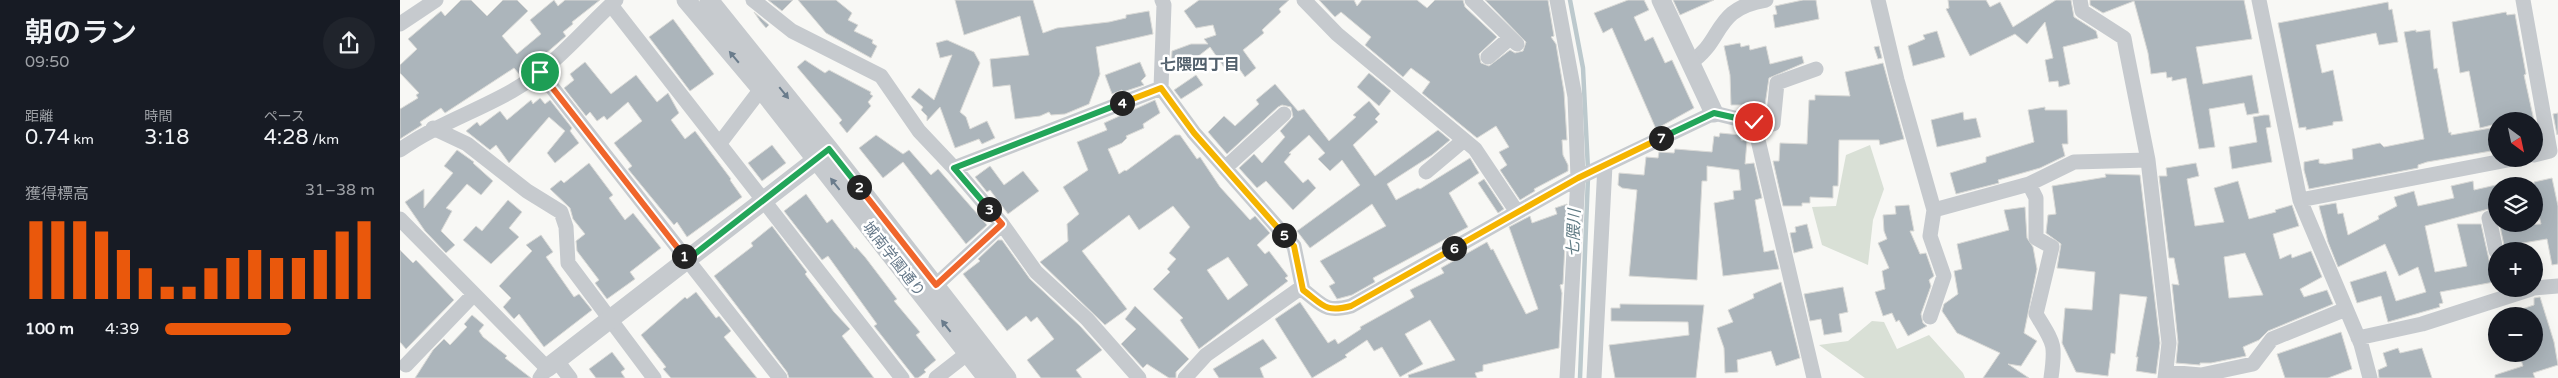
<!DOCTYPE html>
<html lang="ja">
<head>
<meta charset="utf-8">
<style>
	:root { --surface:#171b24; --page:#20242c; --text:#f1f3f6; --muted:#9ea1a6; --accent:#ea580c }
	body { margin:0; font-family:"Varela Round","Noto Sans JP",sans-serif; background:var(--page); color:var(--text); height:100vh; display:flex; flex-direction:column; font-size:19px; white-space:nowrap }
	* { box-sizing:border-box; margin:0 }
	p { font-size:16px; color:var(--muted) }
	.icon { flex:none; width:28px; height:28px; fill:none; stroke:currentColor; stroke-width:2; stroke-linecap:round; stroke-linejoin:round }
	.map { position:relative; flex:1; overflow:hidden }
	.drawer { display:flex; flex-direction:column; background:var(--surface); width:400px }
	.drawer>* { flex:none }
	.needle { width:32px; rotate:147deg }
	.tools { position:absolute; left:2088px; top:112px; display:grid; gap:10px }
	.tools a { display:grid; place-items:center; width:55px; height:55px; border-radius:50%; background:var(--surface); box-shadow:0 5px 20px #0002; font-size:25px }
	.pin { position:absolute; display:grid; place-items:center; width:42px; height:42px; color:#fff; margin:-21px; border:2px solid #fff; border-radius:50%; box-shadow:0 1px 5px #0007 }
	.km { position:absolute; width:25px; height:25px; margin:-12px; border-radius:50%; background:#222; color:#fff; font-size:14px; line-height:25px; text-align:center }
	.round { display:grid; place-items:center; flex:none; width:52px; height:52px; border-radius:26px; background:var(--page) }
	.head { display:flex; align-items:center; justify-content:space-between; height:85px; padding:0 25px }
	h1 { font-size:28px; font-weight:600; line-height:38px }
	.metrics { display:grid; grid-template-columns:repeat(3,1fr); gap:8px; height:85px; padding:5px 25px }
	.metrics div { display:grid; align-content:center }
	.metrics b { font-size:21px; font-weight:600 }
	.metrics small { font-size:14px; font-weight:400 }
	.metrics p { font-size:14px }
	.chart { height:140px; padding:10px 25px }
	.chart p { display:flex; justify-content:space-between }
	.chart svg { width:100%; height:90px; margin-top:5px; stroke:var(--accent); stroke-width:6 }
	ul { padding:0 25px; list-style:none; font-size:16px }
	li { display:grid; grid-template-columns:80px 60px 1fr; align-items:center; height:38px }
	li i { height:12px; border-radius:6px; background:var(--accent) }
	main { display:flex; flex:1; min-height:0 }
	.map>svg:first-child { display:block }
	.green { fill:#d9e0d6 }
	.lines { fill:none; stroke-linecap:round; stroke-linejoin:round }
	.stream { stroke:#bcc9cd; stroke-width:4.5 }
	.building { fill:#acb5bb; stroke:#dadad7; fill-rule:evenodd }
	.minor { stroke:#c6cace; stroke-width:15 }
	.tertiary { stroke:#c6cace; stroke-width:19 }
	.oneway { fill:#6a7c8c }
	.split-1-casing { stroke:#fff; stroke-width:10 }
	.split-2-casing { stroke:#fff; stroke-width:10 }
	.split-3-casing { stroke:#fff; stroke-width:10 }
	.split-4-casing { stroke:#fff; stroke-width:10 }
	.split-5-casing { stroke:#fff; stroke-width:10 }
	.split-6-casing { stroke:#fff; stroke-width:10 }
	.split-7-casing { stroke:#fff; stroke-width:10 }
	.split-8-casing { stroke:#fff; stroke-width:10 }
	.split-1 { stroke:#f0652b; stroke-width:6 }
	.split-2 { stroke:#22a559; stroke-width:6 }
	.split-3 { stroke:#f0652b; stroke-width:6 }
	.split-4 { stroke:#22a559; stroke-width:6 }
	.split-5 { stroke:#f5b400; stroke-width:6 }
	.split-6 { stroke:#f5b400; stroke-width:6 }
	.split-7 { stroke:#f5b400; stroke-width:6 }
	.split-8 { stroke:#22a559; stroke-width:6 }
	.labels { text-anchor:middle; stroke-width:5; stroke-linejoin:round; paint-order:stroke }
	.street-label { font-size:15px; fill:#657889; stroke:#fff }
	.neighbourhood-label { font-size:16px; font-weight:bold; fill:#53616d; stroke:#fff }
	.water-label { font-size:16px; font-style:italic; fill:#607b84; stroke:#fff }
</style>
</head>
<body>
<main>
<section class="drawer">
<div class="head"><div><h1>朝のラン</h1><p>09:50</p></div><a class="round"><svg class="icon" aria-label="share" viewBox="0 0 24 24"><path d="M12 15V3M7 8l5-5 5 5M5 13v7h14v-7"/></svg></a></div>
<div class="metrics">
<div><p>距離</p><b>0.74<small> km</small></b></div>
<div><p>時間</p><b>3:18</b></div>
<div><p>ペース</p><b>4:28<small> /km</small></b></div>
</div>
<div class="chart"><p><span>獲得標高</span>31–38 m</p>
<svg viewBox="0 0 160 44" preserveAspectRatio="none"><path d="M5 44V6M15 44V6M25 44V6M35 44V11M45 44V20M55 44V29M65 44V38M75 44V38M85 44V29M95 44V24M105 44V20M115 44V24M125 44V24M135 44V20M145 44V11M155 44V6"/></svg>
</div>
<ul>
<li><b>100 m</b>4:39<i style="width:60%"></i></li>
</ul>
</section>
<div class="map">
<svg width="2158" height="378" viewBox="0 0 2158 378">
	<rect width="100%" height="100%" fill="#f8f8f5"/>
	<path class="green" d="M 1470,145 L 1484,189 L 1473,220 L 1468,265 L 1422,245 L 1412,207 L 1436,206 L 1446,155 Z
		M 1472,321 L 1484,322 L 1497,349 L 1529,335 L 1563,373 L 1565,378 L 1465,378 L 1419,345 L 1448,341 Z"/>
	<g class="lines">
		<path class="stream" d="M 1170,0 L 1183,68 L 1188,170
			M 1180,378 L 1188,177"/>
	</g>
	<path class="building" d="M 61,0 L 71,0 L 87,16 L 103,0 L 117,0 L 128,11 L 102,36 L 117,54 L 141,34 L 130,20 L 154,0 L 158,6 L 165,0 L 200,0 L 172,22 L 173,24 L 163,32 L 166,36 L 122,74 L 120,75 L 114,68 L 45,113 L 41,108 L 20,122 L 22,125 L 0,139 L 0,109 L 18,98 L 16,95 L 19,93 L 0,73 L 0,65 L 17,49 L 8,39 L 41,11 L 45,16 Z
		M 368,0 L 393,0 L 382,11 Z
		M 398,0 L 436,0 L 452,13 L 448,20 L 458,25 L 454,31 L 473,40 L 472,43 L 477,46 L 471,58 L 426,33 Z
		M 555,0 L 633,0 L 643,33 L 657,28 L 709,22 L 726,18 L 726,15 L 749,11 L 753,34 L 696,47 L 700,74 L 689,104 L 665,114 L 651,115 L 649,112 L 640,116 L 615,119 L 610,85 L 593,87 L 590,59 L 629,55 L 620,16 L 564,35 Z
		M 799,0 L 889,0 L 879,9 L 881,12 L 862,30 L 864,33 L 843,50 L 856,68 L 845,77 L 836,64 L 826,70 L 810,47 L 783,68 L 771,68 L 772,51 L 791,44 L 808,44 L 804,39 L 816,35 L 813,25 L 796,28 L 784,11 Z
		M 919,0 L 954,0 L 957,6 L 962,0 L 1017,0 L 1027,8 L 1035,0 L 1063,0 L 1065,7 L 1097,37 L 1079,54 L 1081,63 L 1089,66 L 1110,50 L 1115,53 L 1123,51 L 1126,42 L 1085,0 L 1148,0 L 1154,36 L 1151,37 L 1156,44 L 1164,92 L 1167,140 L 1162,140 L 1163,155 L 1168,165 L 1168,171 L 1134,189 L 1135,191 L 1120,200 L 1100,170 L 1107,165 L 1099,152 L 1109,147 L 1096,126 L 1077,138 L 1022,93 L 1030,82 L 1011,68 L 1003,77 L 965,45 L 971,37 L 941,12 L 935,17 Z
		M 1228,0 L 1244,0 L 1249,10 L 1234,17 L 1245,41 L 1253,37 L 1265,63 L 1272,60 L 1294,108 L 1256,129 L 1212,28 L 1203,33 L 1194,13 Z
		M 1273,0 L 1314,0 L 1280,15 Z
		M 1403,0 L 1416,0 L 1419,19 L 1375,28 L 1373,15 L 1377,14 L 1375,6 Z
		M 1548,0 L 1586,0 L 1590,7 L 1600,2 L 1613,27 L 1656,0 L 1671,0 L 1674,17 L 1696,31 L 1698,38 L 1663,47 L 1670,84 L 1659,87 L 1658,81 L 1649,82 L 1645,60 L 1653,58 L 1645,22 L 1627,44 L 1615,34 L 1570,56 L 1546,9 L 1549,8 Z
		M 1690,0 L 1844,0 L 1852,39 L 1796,47 L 1803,84 L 1852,75 L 1859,113 L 1847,115 L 1844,103 L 1809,109 L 1815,147 L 1799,149 L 1786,78 L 1772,81 L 1772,77 L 1767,78 L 1766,72 L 1751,74 L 1748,53 L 1734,1 L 1703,13 L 1690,5 Z
		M 1988,2 L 1989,10 L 1992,9 L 1998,42 L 1979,45 L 1976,33 L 1916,45 L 1922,73 L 1933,70 L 1943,121 L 1933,122 L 1933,125 L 1906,130 L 1906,127 L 1899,128 L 1878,23 Z
		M 354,12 L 369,25 L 366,28 L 360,21 Z
		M 2106,12 L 2107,15 L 2115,14 L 2126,74 L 2124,75 L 2138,139 L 2134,140 L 2134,121 L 2096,121 L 2096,124 L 2080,128 L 2069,71 L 2060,73 L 2052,22 Z
		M 273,19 L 314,74 L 290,91 L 249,37 Z
		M 2016,30 L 2016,32 L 2030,30 L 2034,69 L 2037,68 L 2049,133 L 2051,132 L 2051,135 L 2091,128 L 2094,143 L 2090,144 L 2091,151 L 2027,162 L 2018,165 L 2018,168 L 1909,189 L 1904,170 L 1904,162 L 1919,159 L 1919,163 L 1925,164 L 1953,159 L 1952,149 L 1980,143 L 1984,147 L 2024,139 L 2004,32 Z
		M 1537,31 L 1545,57 L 1513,66 L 1508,46 L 1525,39 L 1523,35 Z
		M 547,40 L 574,52 L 580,63 L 560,112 L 566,117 L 570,129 L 587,121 L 595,138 L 582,144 L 579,139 L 555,148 L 540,107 L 527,121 L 527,116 L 521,110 L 523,107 L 511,97 L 519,88 L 534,100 L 552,55 L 540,58 L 536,43 Z
		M 1340,43 L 1341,47 L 1349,45 L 1350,50 L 1366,46 L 1370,64 L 1402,56 L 1404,63 L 1369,78 L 1365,105 L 1331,105 L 1330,75 L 1324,46 Z
		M 1479,46 L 1482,58 L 1478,59 L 1474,47 Z
		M 405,60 L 425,73 L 429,70 L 471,92 L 470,94 L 473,96 L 468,102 L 471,106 L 447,133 L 439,123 L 442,120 L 397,67 Z
		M 185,62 L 211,94 L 236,75 L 257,102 L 268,93 L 279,113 L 271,120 L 285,139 L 295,131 L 331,179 L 330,180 L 342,197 L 287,237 L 277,222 L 274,225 L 228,169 L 232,166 L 214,143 L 242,121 L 228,102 L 207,120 L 204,116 L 197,121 L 190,112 L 186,116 L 164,88 L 174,80 L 170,74 Z
		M 740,62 L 746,76 L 741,81 L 744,85 L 723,92 L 722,90 L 712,94 L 705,75 Z
		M 1483,63 L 1504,139 L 1480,145 L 1479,140 L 1439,140 L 1438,186 L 1433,186 L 1433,198 L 1410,197 L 1410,203 L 1402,203 L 1402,206 L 1383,206 L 1373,161 L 1379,161 L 1380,143 L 1407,144 L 1409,100 L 1415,100 L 1415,95 L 1450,96 L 1445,72 Z
		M 969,73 L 991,91 L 979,106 L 957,87 Z
		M 796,75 L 803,85 L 781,99 L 774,90 Z
		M 875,84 L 898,111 L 904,109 L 929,141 L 956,117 L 953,115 L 969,101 L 980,114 L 975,119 L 978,122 L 953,145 L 975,176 L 1038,130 L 1050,140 L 1032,155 L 987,184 L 996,200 L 1018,188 L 1020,189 L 1070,158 L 1079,173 L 1049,193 L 1068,227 L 973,278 L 975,282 L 952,295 L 937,299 L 929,286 L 935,283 L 920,261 L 986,226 L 972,204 L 910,248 L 897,231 L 960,185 L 942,160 L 930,171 L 918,159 L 925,153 L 909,135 L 889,153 L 891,154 L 884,162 L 903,183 L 908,179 L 916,188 L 893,210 L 866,181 L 857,188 L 839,168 L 854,154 L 862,163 L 885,137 L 880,131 L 893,117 L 891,107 L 882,105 L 878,107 L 827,154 L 808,132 L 824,116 L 835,126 L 859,104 L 856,100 Z
		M 140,98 L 145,104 L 150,100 L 172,128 L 170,131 L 179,143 L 155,163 L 147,153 L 165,131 L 149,117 L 109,163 L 96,145 L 90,150 L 66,131 L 77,122 L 80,126 L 100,111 L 107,120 L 131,100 L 133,104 Z
		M 755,100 L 760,113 L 743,124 L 744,128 L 726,136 L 727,138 L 722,143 L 708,149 L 719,174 L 725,170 L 726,171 L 775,135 L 780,135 L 797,159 L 800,157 L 820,187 L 850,220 L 855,216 L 870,233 L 857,245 L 865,254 L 869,251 L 888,276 L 885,278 L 888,281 L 799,349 L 780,320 L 783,318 L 753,289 L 770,272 L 767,269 L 776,259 L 769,253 L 790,227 L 773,206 L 739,230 L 729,215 L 682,251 L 727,309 L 705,325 L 640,262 L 668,241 L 667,224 L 679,214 L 663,187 L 688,170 L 677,142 L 707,130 L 704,123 ZM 828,257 L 848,285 L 828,300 L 807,270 Z
		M 1645,107 L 1645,110 L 1667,110 L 1668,144 L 1662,144 L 1665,156 L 1640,168 L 1598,180 L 1599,183 L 1556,194 L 1550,173 L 1586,162 L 1586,157 L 1634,142 L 1628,110 Z
		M 1563,112 L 1564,120 L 1576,118 L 1581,137 L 1537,147 L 1531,120 Z
		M 2158,113 L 2158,134 L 2157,135 L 2153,114 Z
		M 1864,115 L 1869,115 L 1871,127 L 1866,128 L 1872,162 L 1832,169 L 1829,147 L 1857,142 L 1853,117 Z
		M 1320,133 L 1341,135 L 1341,140 L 1347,141 L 1345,164 L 1354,163 L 1362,198 L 1355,200 L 1364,252 L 1374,250 L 1379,269 L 1323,276 L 1314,203 L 1334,199 L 1333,191 L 1341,190 L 1339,170 L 1307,166 L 1307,181 L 1302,181 L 1297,280 L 1229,276 L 1237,190 L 1222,188 L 1218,185 L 1219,173 L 1244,175 L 1246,157 L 1258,158 L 1259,152 L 1274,153 L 1275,149 L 1312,152 L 1314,136 L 1319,137 Z
		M 476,135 L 503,154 L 509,150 L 531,175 L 538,169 L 587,225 L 566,244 L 503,162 L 483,178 L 459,148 Z
		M 372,145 L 386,163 L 362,181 L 348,163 Z
		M 57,150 L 74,162 L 73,163 L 93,181 L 81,195 L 67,184 L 46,208 L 52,211 L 41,231 L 55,245 L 46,253 L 25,231 L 5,202 L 24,189 L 24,208 L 53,173 L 44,166 Z
		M 189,163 L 213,195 L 209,198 L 225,220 L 233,213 L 261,248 L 230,272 L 235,279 L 207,299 L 195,283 L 199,280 L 177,251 L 176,241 L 185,234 L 173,219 L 170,208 L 150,189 L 161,180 L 164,183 Z
		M 1796,163 L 1799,176 L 1787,179 L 1795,226 L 1824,222 L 1814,188 L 1838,181 L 1849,219 L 1876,212 L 1875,210 L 1892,205 L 1899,226 L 1873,234 L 1880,259 L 1891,254 L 1892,258 L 1911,251 L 1922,277 L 1900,289 L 1904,297 L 1927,290 L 1933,304 L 1868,331 L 1859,340 L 1843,347 L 1846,356 L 1811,363 L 1800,363 L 1800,365 L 1776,363 L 1778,342 L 1772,284 L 1779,285 L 1774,258 L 1769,258 L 1759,176 L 1767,176 L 1766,168 ZM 1845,253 L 1863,295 L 1829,298 L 1824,257 Z
		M 590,166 L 604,185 L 623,171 L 639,191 L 608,214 L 590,190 L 587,192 L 575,177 Z
		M 1705,174 L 1740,175 L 1760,343 L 1756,374 L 1736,371 L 1738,357 L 1736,357 L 1747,297 L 1720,294 L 1715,354 L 1711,353 L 1708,376 L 1676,372 L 1662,343 L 1665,308 L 1692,310 L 1695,272 L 1657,268 L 1661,244 L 1646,233 L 1648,215 L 1656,214 L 1652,186 L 1706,177 Z
		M 2152,178 L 2158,206 L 2158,264 L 2152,265 L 2147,239 L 2117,244 L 2118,246 L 2105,250 L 2100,226 L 2141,224 L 2134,195 L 2134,182 Z
		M 1084,179 L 1104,209 L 1098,213 L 1078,183 Z
		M 2073,181 L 2074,190 L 2096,185 L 2096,207 L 2025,226 L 2035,272 L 2067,266 L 2057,224 L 2081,224 L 2094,282 L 2040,292 L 2043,303 L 2039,304 L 2040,307 L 1988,322 L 1981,296 L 1957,303 L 1950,282 L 1986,271 L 1996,301 L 2026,292 L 2018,267 L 1999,276 L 1985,244 L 1938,267 L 1928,242 L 1919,206 L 1936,203 L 1938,214 L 1943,213 L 1948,235 L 1979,219 L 1978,216 L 1997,206 L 1994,197 L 2014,191 L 2018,206 L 2054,198 L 2051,186 Z
		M 406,194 L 427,223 L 432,219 L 455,249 L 456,247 L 465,257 L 497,299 L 494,301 L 520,332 L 516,335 L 536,360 L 524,370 L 526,372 L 518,378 L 515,378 L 474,326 L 477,324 L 428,256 L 422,260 L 384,211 Z
		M 108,200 L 122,212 L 109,228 L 119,237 L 91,264 L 63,240 L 76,226 L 82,231 Z
		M 1167,204 L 1163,284 L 1160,285 L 1162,293 L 1159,348 L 1083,365 L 1083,371 L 1075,373 L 1077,378 L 1009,378 L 1008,375 L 1055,360 L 1030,320 L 1005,334 L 1023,364 L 1000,377 L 982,347 L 974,351 L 967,340 L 945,355 L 947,357 L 912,378 L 875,319 L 900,302 L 928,343 L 935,339 L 938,344 L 961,329 L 960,327 L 1014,297 L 1010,290 L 1044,273 L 1041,268 L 1087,242 L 1091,250 L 1093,249 L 1126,314 L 1138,309 L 1109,227 L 1130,216 L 1132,223 L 1157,214 L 1155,208 Z
		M 1509,205 L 1514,231 L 1510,231 L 1520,254 L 1526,253 L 1534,276 L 1529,280 L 1531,286 L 1521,314 L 1523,323 L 1527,326 L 1508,336 L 1499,320 L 1496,322 L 1492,313 L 1483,316 L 1475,292 L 1485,289 L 1482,271 L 1489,268 L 1478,243 L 1487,239 L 1484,231 L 1483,215 L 1496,214 L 1495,206 Z
		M 1625,207 L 1627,238 L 1633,247 L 1637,269 L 1624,333 L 1637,341 L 1621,366 L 1608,364 L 1629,378 L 1583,378 L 1600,353 L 1557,333 L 1542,311 L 1544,304 L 1558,294 L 1554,271 L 1562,269 L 1557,244 L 1609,230 L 1604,210 Z
		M 1407,224 L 1413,248 L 1394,253 L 1390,233 L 1396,232 L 1395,227 Z
		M 372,226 L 407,272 L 405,274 L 434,312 L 450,329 L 442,336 L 474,378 L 389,378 L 387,372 L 314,276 L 353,246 L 351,243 Z
		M 141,235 L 153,252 L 146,257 L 174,297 L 179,294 L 192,310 L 144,347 L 119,314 L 114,319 L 103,307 L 111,298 L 99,286 L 132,251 L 126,245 Z
		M 598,240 L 602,240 L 630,279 L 680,326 L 702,350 L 676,370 L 682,378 L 641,378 L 627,360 L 654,339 L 637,317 L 631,322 L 626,316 L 607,331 L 563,274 L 580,261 L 578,259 Z
		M 0,250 L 13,263 L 16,260 L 54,300 L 6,349 L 0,342 Z
		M 1381,282 L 1400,358 L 1376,366 L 1371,351 L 1337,360 L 1338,372 L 1325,373 L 1324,348 L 1317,328 L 1333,322 L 1328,310 L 1354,298 L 1353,294 Z
		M 1443,287 L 1448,312 L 1439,314 L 1442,332 L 1424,335 L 1421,319 L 1410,321 L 1404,294 Z
		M 296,292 L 316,318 L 319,316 L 331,331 L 324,337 L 357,378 L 271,378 L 263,369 L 266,367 L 241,335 L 285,297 L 287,299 Z
		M 2140,297 L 2154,342 L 2158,365 L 2133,373 L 2135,378 L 2095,378 L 2095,375 L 2123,366 L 2119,354 L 2134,354 L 2134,316 L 2107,316 L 2107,314 L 2134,305 L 2134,298 Z
		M 1220,304 L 1304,305 L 1296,378 L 1215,378 L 1209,345 L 1289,335 L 1288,322 L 1211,321 L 1211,308 L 1220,308 Z
		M 735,306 L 789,359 L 776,372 L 776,378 L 769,378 L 747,364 L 743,368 L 721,344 L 736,329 L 725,319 Z
		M 72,315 L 84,325 L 79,331 L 83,337 L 107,356 L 105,358 L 131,378 L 15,378 L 33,350 L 44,339 L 50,345 L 67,327 L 64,324 Z
		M 1941,332 L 1952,369 L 1928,378 L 1885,378 L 1877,354 Z
		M 863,339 L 877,358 L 860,368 L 864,378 L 819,378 L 813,369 Z
		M 1998,348 L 2000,353 L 2022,348 L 2032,378 L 1979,378 L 1978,370 L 1987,366 L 1983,353 Z
		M 212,352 L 225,369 L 221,372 L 225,378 L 196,378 L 189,369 Z"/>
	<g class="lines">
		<path class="minor" d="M 353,0 L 392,31 L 481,76 L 519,131 L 554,168 L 602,224 L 636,272 L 687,319 L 739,378
			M 762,0 L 764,5 L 761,88 L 794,133 L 894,246 L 903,290 C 923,305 925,313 951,306 L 1178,178 L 1314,113 L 1354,123 L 1373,124 L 1377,83 L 1416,69
			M 904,0 L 937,34 L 1075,149 L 1117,212
			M 1072,0 L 1117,44
			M 1157,0 L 1175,97 L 1178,178 L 1167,378
			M 1478,0 L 1497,80 L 1534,210 L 1530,236 L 1544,276 L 1530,317
			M 1680,0 L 1682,11 L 1724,38 L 1726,49 L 1748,160 L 1769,343 L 1765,378
			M 1859,0 L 1900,200 L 1961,344 L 1970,378
			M 2123,0 L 2150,151 L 2134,155
			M 211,5 L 502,378
			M 0,24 L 36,0
			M 1088,57 L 1110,38
			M 1290,63 C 1325,40 1312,9 1366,0
			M 140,72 L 380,378
			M 1354,123 L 1414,378
			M 33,128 L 67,144 L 127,191 L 161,212 L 166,227 L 168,263 L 254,378
			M 320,143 L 361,89
			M 0,150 C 35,125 75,112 112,91 C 153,68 182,31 216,0
			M 554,168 L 761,88
			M 825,168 L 884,114
			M 1026,172 L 1064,140
			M 1629,184 L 1636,198 L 1636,238 L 1652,247 L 1636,314 C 1654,344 1656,343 1651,378
			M 1900,200 L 2113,159
			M 1534,210 L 1629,184 L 1674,162 L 1748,160
			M 2089,218 L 2096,251
			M 0,219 L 147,368 L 140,378
			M 536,285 L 602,224
			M 2134,288 L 2158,286
			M 1958,338 L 2022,324 L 2131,289
			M 157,361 L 170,378
			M 6,365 L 74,294
			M 1766,372 L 1801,375 L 1853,364 L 1872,339 L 1946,309
			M 536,378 L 568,353
			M 785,378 L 806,355 L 902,287
			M 1194,378 L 1205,165"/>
		<path class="tertiary" d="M 286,0 L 361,89 L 587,378
			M 309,0 L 429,149 L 607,378
			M 1261,0 L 1314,113
			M 147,368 L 425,153"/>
	</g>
	<defs><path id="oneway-solid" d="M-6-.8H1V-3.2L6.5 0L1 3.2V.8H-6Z" transform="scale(1.25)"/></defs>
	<g class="oneway">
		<use href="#oneway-solid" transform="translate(334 57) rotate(-130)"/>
		<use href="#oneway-solid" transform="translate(384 93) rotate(51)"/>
		<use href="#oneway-solid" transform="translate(435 184) rotate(-128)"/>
		<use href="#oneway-solid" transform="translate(546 326) rotate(-128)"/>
	</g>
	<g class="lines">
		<defs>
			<path id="split-1" d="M 140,72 L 284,256"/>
			<path id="split-2" d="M 284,256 L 287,260 L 429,149 L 459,187"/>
			<path id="split-3" d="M 459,187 L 536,285 L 602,224 L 589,209"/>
			<path id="split-4" d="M 589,209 L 554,168 L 722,103"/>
			<path id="split-5" d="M 722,103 L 761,88 L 794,133 L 884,235"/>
			<path id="split-6" d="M 884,235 L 894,246 L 903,290 C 923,305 925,313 951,306 L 1054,248"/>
			<path id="split-7" d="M 1054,248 L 1178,178 L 1261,138"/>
			<path id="split-8" d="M 1261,138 L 1314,113 L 1354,122"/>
		</defs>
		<use href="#split-1" class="split-1-casing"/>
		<use href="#split-2" class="split-2-casing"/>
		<use href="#split-3" class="split-3-casing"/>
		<use href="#split-4" class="split-4-casing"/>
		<use href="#split-5" class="split-5-casing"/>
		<use href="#split-6" class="split-6-casing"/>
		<use href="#split-7" class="split-7-casing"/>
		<use href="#split-8" class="split-8-casing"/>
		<use href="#split-1" class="split-1"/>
		<use href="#split-2" class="split-2"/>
		<use href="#split-3" class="split-3"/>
		<use href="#split-4" class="split-4"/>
		<use href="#split-5" class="split-5"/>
		<use href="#split-6" class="split-6"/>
		<use href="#split-7" class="split-7"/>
		<use href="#split-8" class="split-8"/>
	</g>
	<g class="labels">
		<g class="street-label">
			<text transform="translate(494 259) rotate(52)" y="5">城南学園通り</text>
		</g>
		<g class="neighbourhood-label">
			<text x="800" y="70">七隈四丁目</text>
		</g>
		<g class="water-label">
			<text transform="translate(1173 233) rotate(-88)" y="6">七隈川</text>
		</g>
	</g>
</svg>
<div class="tools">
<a><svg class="needle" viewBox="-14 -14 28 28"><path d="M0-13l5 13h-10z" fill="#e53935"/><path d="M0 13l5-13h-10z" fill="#9ea1a6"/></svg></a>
<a><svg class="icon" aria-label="layers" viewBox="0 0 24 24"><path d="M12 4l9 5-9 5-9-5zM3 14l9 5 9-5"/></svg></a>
<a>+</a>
<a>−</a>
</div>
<div class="pin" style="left:140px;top:72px;background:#1e9e55"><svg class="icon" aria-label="arrive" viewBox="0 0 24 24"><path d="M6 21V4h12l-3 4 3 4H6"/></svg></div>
<div class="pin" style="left:1354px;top:122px;background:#d93025"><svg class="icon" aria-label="check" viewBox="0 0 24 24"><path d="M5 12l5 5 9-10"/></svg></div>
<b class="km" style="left:284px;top:256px">1</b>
<b class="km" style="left:459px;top:187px">2</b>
<b class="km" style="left:589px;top:209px">3</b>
<b class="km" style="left:722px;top:103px">4</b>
<b class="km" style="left:884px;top:235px">5</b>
<b class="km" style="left:1054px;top:248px">6</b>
<b class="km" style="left:1261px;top:138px">7</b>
</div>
</main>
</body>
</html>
